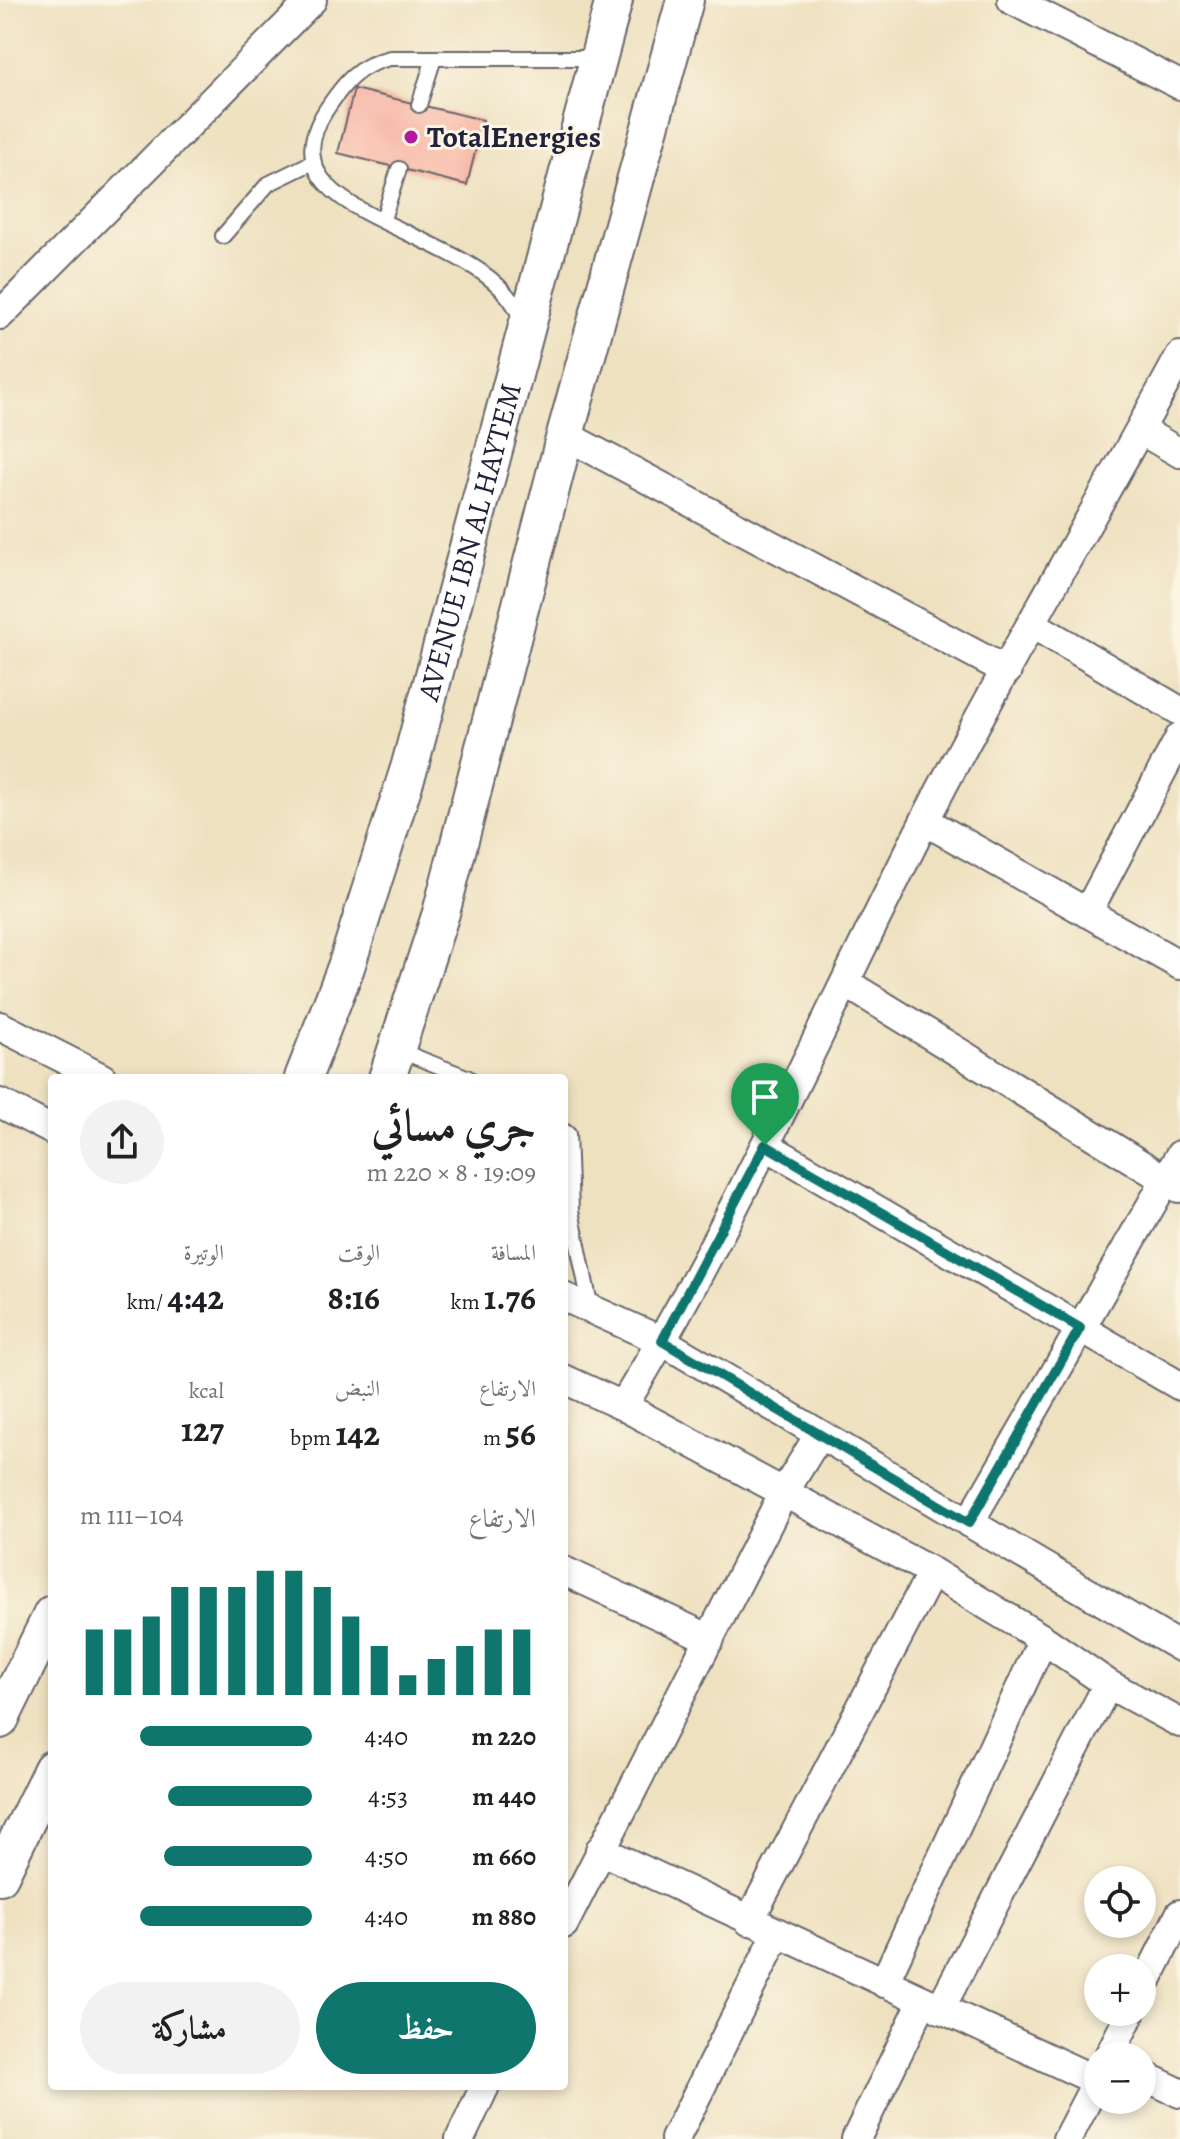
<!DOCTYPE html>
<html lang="ar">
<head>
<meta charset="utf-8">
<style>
	:root { --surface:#fff; --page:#f2f2f2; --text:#202124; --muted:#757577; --accent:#0f766e }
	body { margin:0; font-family:Alegreya,Amiri,serif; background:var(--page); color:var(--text); direction:rtl; height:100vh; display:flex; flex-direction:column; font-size:30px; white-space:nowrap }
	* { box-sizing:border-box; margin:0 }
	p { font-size:26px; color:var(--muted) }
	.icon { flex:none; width:44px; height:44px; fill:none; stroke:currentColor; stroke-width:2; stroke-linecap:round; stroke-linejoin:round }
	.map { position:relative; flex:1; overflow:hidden; direction:ltr }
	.drawer { position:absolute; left:48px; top:1074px; width:520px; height:1016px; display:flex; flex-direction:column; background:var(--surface); border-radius:8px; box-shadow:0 4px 12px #0003; direction:rtl }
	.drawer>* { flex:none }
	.fabs { position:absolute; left:1084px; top:1866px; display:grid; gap:16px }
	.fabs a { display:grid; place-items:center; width:72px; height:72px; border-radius:50%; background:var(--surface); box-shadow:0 4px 12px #0003; font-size:40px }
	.pin { position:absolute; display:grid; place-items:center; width:68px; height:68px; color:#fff; margin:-82px -34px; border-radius:50% 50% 50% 0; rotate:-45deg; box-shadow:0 0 8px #0007 }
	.pin .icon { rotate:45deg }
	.round { display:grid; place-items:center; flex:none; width:84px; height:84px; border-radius:42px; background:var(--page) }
	.overview { display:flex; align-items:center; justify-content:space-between; height:136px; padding:0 32px }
	h1 { font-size:44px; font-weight:700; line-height:60px }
	.figures { display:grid; grid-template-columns:repeat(3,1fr); gap:12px; height:136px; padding:8px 32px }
	.figures div { display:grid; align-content:center }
	.figures b { font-size:34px; font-weight:700 }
	.figures small { font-size:22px; font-weight:400 }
	.figures p { font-size:22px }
	.chart { height:224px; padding:16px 32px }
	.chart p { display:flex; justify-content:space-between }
	.chart svg { width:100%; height:144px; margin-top:8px; stroke:var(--accent); stroke-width:6 }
	.button { display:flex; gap:16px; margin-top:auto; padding:16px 32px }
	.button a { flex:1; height:92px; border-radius:48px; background:var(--accent); color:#fff; font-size:32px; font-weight:700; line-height:92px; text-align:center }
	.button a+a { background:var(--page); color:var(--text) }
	ul { padding:0 32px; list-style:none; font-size:26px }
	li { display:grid; grid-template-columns:128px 96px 1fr; align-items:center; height:60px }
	li i { height:20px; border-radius:10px; background:var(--accent) }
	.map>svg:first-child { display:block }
	.building { fill:#f7ae9c }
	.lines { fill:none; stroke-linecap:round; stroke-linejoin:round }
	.service-casing { stroke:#69656a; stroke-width:18 }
	.minor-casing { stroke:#69656a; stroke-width:32 }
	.tertiary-casing { stroke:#69656a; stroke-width:40 }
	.service { stroke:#fff; stroke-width:14 }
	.minor { stroke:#fff; stroke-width:28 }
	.tertiary { stroke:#fff; stroke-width:36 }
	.route-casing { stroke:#fff; stroke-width:16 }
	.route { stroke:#0f766e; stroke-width:10 }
	.poi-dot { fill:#b5179e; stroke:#fcf5e5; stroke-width:3 }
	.labels { text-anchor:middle; stroke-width:6; stroke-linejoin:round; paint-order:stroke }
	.poi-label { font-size:30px; font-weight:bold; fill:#22223b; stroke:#fcf5e5; text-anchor:start }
	.street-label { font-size:30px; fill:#22223b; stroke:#fcf5e5 }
</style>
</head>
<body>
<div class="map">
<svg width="1180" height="2139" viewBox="0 0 1180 2139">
	<rect width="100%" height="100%" fill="#fcf5e5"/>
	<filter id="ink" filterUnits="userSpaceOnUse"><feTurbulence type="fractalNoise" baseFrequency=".0125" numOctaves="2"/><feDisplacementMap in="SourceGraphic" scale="16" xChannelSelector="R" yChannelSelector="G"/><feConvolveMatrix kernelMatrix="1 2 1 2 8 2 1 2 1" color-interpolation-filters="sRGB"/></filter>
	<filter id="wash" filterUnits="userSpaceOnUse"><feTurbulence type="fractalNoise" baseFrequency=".006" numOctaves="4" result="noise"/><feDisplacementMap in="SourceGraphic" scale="32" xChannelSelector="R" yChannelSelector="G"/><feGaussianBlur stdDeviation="1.8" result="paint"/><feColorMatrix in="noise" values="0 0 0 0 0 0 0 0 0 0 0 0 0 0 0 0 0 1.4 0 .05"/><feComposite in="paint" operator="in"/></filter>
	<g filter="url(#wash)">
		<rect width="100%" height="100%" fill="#eee1c0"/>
		<g id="blocks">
			<path class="building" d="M 354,89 L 483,120 L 467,185 L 338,153 Z"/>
		</g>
	</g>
	<g filter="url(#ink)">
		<use href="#blocks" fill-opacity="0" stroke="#69656a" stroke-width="2"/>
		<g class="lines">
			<defs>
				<path id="service" d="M 419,105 L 434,58
					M 383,219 L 399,169
					M 223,236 L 268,184 L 311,163
					M 521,320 C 491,225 253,225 326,110 C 344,83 358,65 390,58 L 597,58
					M 398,1050 L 469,1078
					M 564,1131 L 568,1134 L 571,1211
					M 564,1209 L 571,1211 L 591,1309"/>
				<path id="minor" d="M 1012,0 L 1180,85
					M 0,315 L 312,0
					M 1140,430 L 1180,453
					M 565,435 L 1007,671
					M 1032,624 L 1180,711
					M 925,821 L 1180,965
					M 1087,913 L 1180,737
					M 846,983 L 1179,1188
					M 0,1026 L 102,1078
					M 0,1103 L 52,1130
					M 765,1145 L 1180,1386
					M 564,1297 L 662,1341 L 1180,1647
					M 564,1379 L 623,1406 L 932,1572 L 1043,1639 L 1108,1684 L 1180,1723
					M 623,1406 C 737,1219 825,1017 924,822 C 1005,664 1096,512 1180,356
					M 969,1523 L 1180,1155
					M 564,1571 L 710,1639
					M 600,1850 L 1097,2081
					M 749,1921 L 932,1572
					M 564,1924 L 783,1494 L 819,1435
					M 884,1983 L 1043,1639
					M 1142,1990 L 1180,1914
					M 940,2009 L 1108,1684
					M 1109,2056 L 1131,2012
					M 1142,2075 L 1180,2093
					M 460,2139 L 485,2086
					M 675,2139 L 777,1934
					M 856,2139 L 923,2001
					M 1067,2139 L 1098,2079"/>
				<g id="tertiary">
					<path id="s1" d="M 303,1078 L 346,967 L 410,765 L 614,0"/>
					<path d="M 387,1078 L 441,913 L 565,435 L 685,0"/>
					<path d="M 0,1720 L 52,1614"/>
					<path d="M 0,1876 L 52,1769"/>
				</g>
			</defs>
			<use href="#service" class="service-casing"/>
			<use href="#minor" class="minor-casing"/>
			<use href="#tertiary" class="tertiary-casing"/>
			<use href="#service" class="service"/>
			<use href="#minor" class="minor"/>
			<use href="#tertiary" class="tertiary"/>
		</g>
	</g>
	<g class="lines" filter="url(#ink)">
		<defs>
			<path id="route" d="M 765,1145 L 1080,1328 L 969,1523 L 662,1341 Z"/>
		</defs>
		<use href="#route" class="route-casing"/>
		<use href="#route" class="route"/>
	</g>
	<circle class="poi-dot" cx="411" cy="137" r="8"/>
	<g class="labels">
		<g class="poi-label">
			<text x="427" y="147">TotalEnergies</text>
		</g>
		<g class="street-label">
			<text dy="10" stroke="none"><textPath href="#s1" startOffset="562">AVENUE IBN AL HAYTEM</textPath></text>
		</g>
	</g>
</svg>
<div class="fabs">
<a><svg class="icon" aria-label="locate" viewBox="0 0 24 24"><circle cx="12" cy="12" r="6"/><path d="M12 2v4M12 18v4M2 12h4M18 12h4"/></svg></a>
<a>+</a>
<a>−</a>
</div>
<div class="pin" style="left:765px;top:1145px;background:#1e9e55"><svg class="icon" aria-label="arrive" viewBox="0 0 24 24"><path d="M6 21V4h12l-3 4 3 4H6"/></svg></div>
<section class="drawer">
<div class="overview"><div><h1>جري مسائي</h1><p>19:09 · 8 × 220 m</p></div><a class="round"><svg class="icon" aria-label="share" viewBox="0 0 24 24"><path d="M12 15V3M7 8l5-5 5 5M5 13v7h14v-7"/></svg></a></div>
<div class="figures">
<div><p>المسافة</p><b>1.76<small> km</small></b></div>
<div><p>الوقت</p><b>8:16</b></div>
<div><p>الوتيرة</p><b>4:42<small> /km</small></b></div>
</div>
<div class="figures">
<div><p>الارتفاع</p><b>56<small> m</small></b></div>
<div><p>النبض</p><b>142<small> bpm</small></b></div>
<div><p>kcal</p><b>127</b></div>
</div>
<div class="chart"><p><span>الارتفاع</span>104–111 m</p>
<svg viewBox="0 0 160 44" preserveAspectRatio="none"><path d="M5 44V24M15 44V24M25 44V20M35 44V11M45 44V11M55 44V11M65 44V6M75 44V6M85 44V11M95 44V20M105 44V29M115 44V38M125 44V33M135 44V29M145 44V24M155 44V24"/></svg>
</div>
<ul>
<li><b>220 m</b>4:40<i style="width:74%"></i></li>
<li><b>440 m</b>4:53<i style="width:62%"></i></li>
<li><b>660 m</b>4:50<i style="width:64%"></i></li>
<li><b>880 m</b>4:40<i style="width:74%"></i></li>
</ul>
<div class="button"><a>حفظ</a><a>مشاركة</a></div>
</section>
</div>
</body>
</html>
